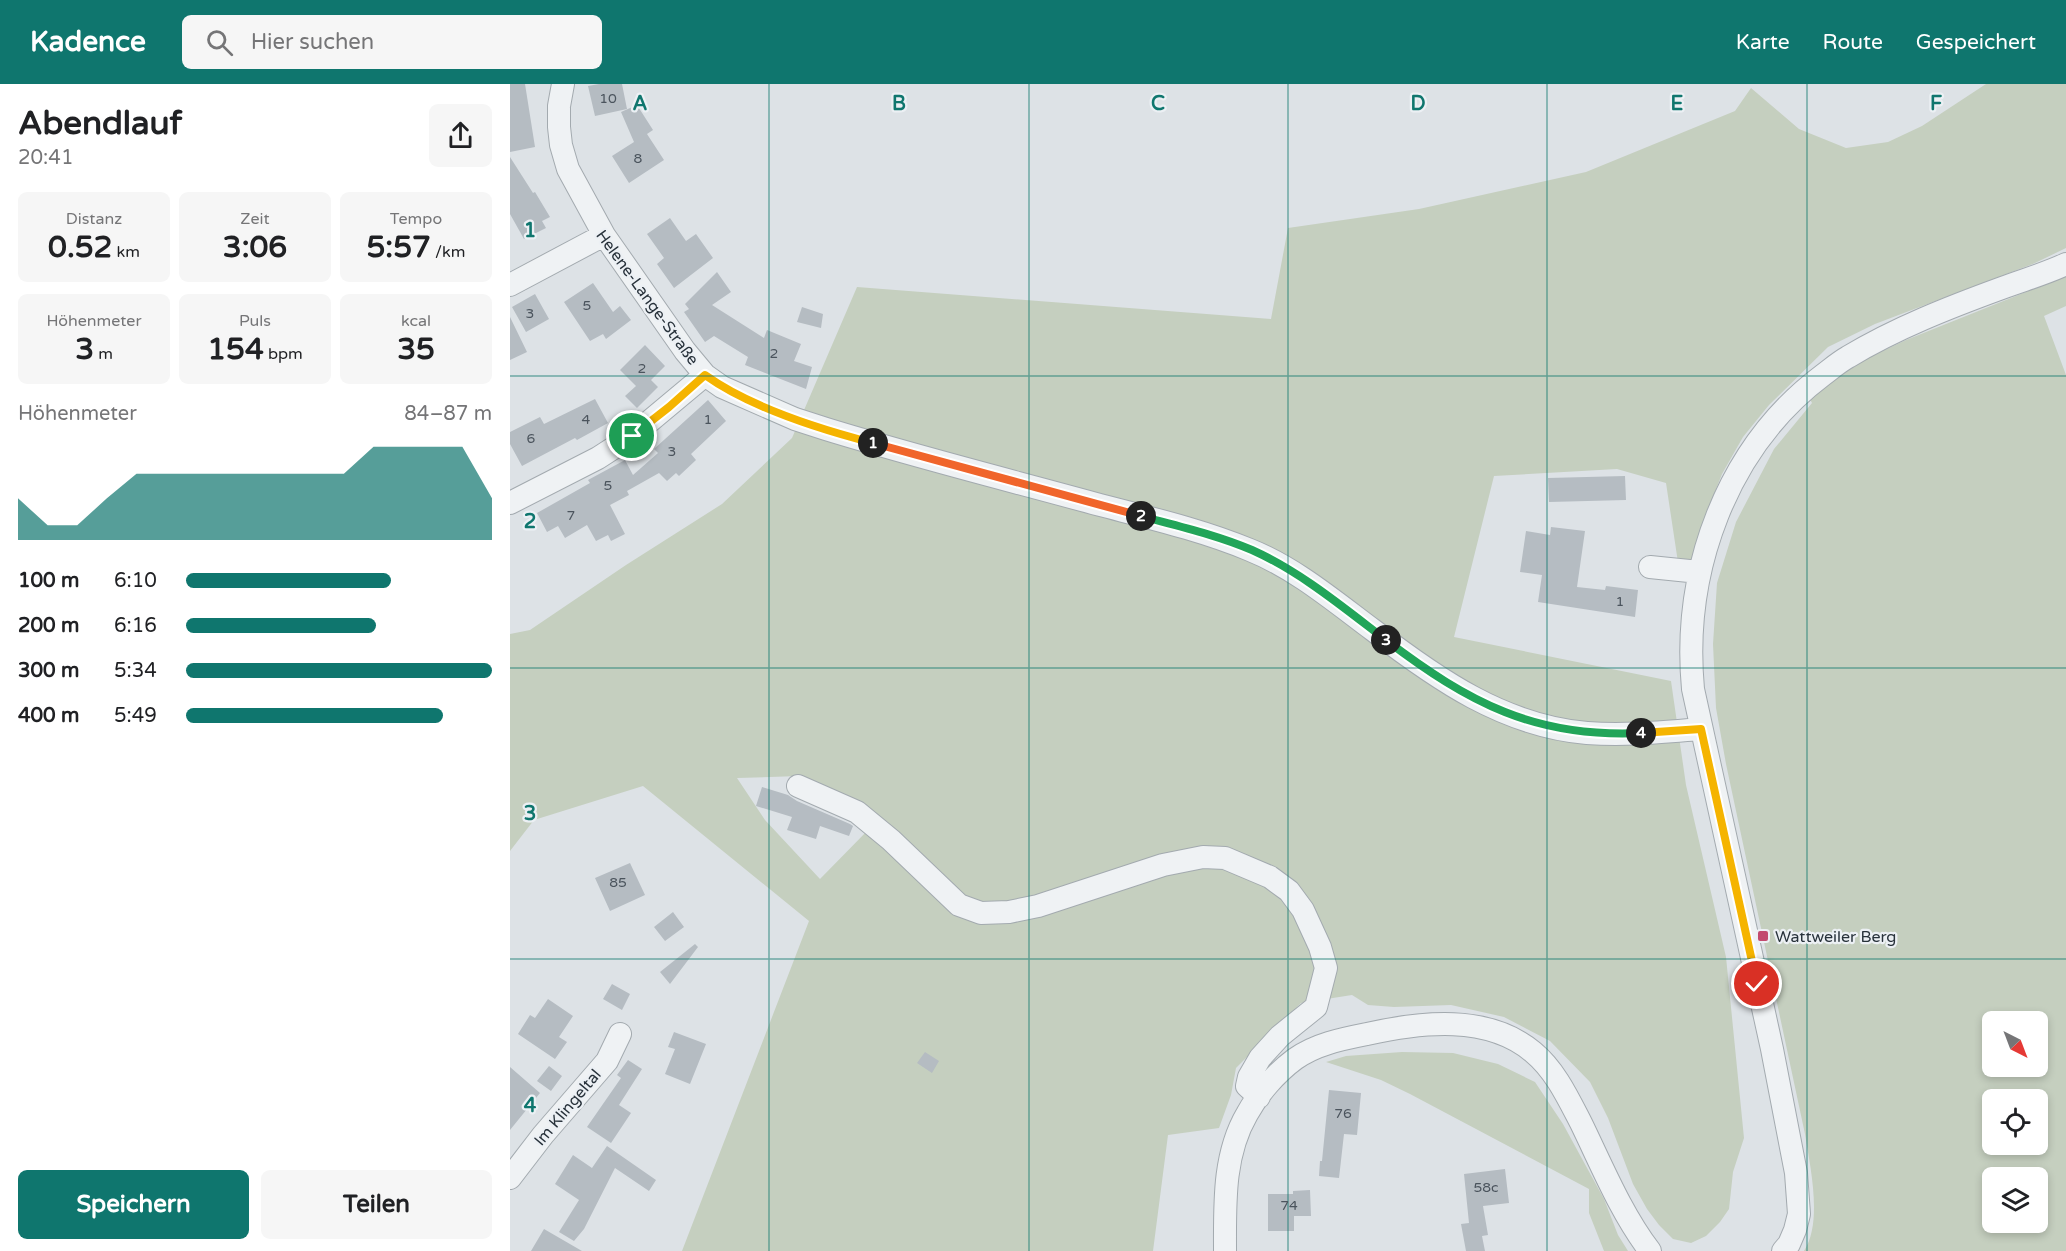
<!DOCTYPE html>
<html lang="de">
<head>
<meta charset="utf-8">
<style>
	:root { --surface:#fff; --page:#f6f6f6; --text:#202124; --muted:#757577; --accent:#0f766e }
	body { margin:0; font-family:"Varela Round",sans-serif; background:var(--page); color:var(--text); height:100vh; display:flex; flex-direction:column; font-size:22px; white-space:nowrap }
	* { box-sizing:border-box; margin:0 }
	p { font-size:20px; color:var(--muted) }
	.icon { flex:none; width:33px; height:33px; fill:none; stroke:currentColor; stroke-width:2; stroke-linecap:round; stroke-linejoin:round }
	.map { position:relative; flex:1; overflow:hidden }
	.details { display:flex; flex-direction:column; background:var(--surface); width:510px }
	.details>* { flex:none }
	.needle { width:39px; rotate:138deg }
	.controls { position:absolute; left:1472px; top:927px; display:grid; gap:12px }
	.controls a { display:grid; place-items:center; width:66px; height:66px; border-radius:9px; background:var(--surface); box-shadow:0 3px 9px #0003; font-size:30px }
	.pin { position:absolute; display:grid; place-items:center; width:51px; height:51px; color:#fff; margin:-26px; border:3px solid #fff; border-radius:50%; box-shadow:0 2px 6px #0007 }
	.km { position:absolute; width:30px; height:30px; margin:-15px; border-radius:50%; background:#222; color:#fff; font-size:16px; line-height:30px; text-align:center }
	.round { display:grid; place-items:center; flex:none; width:63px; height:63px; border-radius:9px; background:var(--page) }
	.overview { display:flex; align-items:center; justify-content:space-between; height:102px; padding:0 18px }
	h1 { font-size:33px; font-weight:700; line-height:45px }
	.stats { display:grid; grid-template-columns:repeat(3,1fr); gap:9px; height:102px; padding:6px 18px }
	.stats div { display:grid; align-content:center; border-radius:9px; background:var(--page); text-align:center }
	.stats b { font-size:30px; font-weight:700 }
	.stats small { font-size:16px; font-weight:400 }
	.stats p { font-size:16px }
	.chart { height:168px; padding:12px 18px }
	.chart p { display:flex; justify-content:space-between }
	.chart svg { width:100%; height:108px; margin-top:6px; fill:var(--accent); opacity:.7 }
	.action { display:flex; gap:12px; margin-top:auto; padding:12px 18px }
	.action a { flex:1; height:69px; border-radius:9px; background:var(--accent); color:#fff; font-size:24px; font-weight:700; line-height:69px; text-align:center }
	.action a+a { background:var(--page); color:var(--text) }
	ul { padding:0 18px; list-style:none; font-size:20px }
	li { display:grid; grid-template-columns:96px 72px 1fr; align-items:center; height:45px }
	li i { height:15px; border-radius:8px; background:var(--accent) }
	header { display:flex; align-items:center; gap:36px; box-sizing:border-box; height:84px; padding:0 30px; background:var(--accent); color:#fff }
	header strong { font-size:28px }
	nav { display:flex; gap:33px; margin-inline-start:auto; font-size:21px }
	.search { width:420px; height:54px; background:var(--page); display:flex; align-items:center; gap:15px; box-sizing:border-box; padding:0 21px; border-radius:9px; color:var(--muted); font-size:22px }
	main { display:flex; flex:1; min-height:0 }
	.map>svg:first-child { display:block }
	.green { fill:#c5cfbf; fill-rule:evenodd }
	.building { fill:#b5bcc2 }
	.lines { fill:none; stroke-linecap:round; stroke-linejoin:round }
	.minor-casing { stroke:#a3aaaf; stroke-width:24 }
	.minor { stroke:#eff2f4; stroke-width:22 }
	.split-1-casing { stroke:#fff; stroke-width:12 }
	.split-2-casing { stroke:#fff; stroke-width:12 }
	.split-3-casing { stroke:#fff; stroke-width:12 }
	.split-4-casing { stroke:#fff; stroke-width:12 }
	.split-5-casing { stroke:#fff; stroke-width:12 }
	.split-1 { stroke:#f5b400; stroke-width:8 }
	.split-2 { stroke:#f0652b; stroke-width:8 }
	.split-3 { stroke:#22a559; stroke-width:8 }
	.split-4 { stroke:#22a559; stroke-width:8 }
	.split-5 { stroke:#f5b400; stroke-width:8 }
	.grid { fill:none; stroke:#0f766e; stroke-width:1.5; stroke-opacity:0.55 }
	.poi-dot { fill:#c24a6e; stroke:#ecf0f4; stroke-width:2 }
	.labels { text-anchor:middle; stroke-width:4.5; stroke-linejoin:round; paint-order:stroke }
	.number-label { font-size:14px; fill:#4b545d }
	.street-label { font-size:16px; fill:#28323b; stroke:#ecf0f4 }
	.poi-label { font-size:16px; fill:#28323b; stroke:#ecf0f4; text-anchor:start }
	.grid-label { font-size:20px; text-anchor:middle; font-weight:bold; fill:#0f766e; stroke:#ecf0f4; stroke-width:4.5; stroke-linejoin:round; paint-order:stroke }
</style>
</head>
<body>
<header>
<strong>Kadence</strong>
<div class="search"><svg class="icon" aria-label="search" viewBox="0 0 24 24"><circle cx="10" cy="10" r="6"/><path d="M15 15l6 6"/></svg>Hier suchen</div>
<nav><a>Karte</a><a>Route</a><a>Gespeichert</a></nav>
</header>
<main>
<section class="details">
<div class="overview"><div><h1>Abendlauf</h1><p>20:41</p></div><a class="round"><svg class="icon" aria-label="share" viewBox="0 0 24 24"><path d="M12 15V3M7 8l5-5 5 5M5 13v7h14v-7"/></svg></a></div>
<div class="stats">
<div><p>Distanz</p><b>0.52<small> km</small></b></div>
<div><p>Zeit</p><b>3:06</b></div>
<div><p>Tempo</p><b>5:57<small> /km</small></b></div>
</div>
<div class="stats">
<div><p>Höhenmeter</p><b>3<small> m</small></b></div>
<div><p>Puls</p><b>154<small> bpm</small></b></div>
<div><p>kcal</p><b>35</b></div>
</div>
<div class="chart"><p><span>Höhenmeter</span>84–87 m</p>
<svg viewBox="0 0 160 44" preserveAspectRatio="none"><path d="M0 44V27L10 38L20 38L30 27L40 17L50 17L60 17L70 17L80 17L90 17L100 17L110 17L120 6L130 6L140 6L150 6L160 27V44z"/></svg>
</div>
<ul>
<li><b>100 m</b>6:10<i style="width:67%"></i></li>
<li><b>200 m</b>6:16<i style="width:62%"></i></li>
<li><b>300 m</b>5:34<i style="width:100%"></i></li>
<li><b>400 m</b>5:49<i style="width:84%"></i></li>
</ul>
<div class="action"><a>Speichern</a><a>Teilen</a></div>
</section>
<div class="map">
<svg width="1556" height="1167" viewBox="0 0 1556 1167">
	<rect width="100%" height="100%" fill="#dde2e6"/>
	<path class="green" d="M 1476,0 L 1556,0 L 1556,164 L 1525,179 L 1365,240 L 1318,263 L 1259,321 L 1233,353 L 1212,390 L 1194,436 L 1178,486 L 1169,485 L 1156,399 L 1107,385 L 984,392 L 944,553 L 1161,597 L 1176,701 L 1216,873 L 1234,1054 L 1223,1088 L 1219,1125 L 1210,1138 L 1196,1152 L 1181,1159 L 1163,1155 L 1149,1141 L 1137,1125 L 1123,1100 L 1098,1034 L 1080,998 L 1040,957 L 994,933 L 941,921 L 884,923 L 858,921 L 842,911 L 791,919 L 726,984 L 721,1011 L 709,1044 L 658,1051 L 643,1167 L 172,1167 L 299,837 L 133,702 L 24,736 L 0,767 L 0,550 L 20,546 L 116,481 L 212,420 L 282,354 L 347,203 L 761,235 L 778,144 L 909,125 L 1076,88 L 1225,27 L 1241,4 L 1289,45 L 1336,64 L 1378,58 L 1412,42 ZM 289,692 L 359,745 L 310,795 L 255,736 L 227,694 Z
		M 1556,192 L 1556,222 L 1534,232 L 1556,291 L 1556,1167 L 1294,1167 C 1313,1138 1300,1082 1295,1050 L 1216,680 L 1206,624 L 1203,560 L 1207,499 L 1226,438 L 1264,365 L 1302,319 L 1299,313 L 1345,281 L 1362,272 L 1396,256 ZM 1482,938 L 1527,938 L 1527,982 L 1482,982 ZM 1482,1016 L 1527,1016 L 1527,1060 L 1482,1060 ZM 1482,1094 L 1527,1094 L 1527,1138 L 1482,1138 Z
		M 892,968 L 943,969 L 988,980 L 1025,998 L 1053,1040 L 1094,1115 L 1108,1151 L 1118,1167 L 1094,1167 L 1079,1129 L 1079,1105 L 900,1010 L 871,996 L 816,978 L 836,972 Z"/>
	<path class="building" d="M 0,0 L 15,0 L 25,63 L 0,68 Z
		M 89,0 L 112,0 L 117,25 L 85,32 L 78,2 Z
		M 127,21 L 143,46 L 137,50 L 154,76 L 119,99 L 102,72 L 124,58 L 111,28 Z
		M 0,73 L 23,109 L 25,108 L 40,133 L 32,137 L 36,144 L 14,155 L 0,130 Z
		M 160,134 L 176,157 L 186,150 L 203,174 L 164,204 L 147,180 L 154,174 L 137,150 Z
		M 207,188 L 221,208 L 202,221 L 254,254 L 257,246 L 291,260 L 284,277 L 302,283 L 296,305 L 235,281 L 238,273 L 204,252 L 195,258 L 174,228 L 179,225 L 175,220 Z
		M 83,199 L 103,228 L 110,222 L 121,236 L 96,255 L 93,250 L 80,257 L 54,218 Z
		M 25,210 L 39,235 L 16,248 L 2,223 Z
		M 292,223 L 313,230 L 311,244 L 287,238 Z
		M 0,233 L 17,268 L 0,276 Z
		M 135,261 L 155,282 L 141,296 L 148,303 L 127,324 L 115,312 L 126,302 L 110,286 Z
		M 85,315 L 98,339 L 67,356 L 65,354 L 12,382 L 0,360 L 0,348 L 30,333 L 34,340 Z
		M 198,316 L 216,337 L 181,370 L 186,376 L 169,392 L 166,389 L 157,397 L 149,389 L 117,407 L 119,411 L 100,421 L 115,450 L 101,457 L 98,451 L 86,457 L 77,441 L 55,454 L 48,442 L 37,448 L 27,429 L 80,399 L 78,396 L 115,376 L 123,391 L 148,369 L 144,365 Z
		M 1115,392 L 1116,416 L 1039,418 L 1038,394 Z
		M 1041,443 L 1075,447 L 1067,503 L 1095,506 L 1096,502 L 1128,506 L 1125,533 L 1028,518 L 1032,491 L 1010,488 L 1016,447 L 1040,451 Z
		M 252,703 L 278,711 L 287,717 L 340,740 L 343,742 L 339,752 L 310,742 L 306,755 L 277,746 L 282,733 L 246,722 Z
		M 120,779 L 135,811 L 100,827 L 85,794 Z
		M 163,828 L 174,843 L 155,857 L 144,843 Z
		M 185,860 L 188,863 L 160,900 L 150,888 Z
		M 102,900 L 120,910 L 112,926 L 93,915 Z
		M 38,915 L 63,932 L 49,953 L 57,958 L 45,975 L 8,950 L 20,931 L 25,934 Z
		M 164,948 L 196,960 L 180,1000 L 155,990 L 165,965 L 158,963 Z
		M 415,968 L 429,977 L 422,989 L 407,979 Z
		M 118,976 L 132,985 L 109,1021 L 121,1029 L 101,1059 L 77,1043 L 111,994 L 107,991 Z
		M 39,982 L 52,992 L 41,1007 L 27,997 Z
		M 0,983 L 30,1009 L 0,1046 Z
		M 819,1006 L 851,1009 L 847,1051 L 834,1050 L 829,1094 L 809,1092 L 810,1077 L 812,1077 Z
		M 97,1062 L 146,1096 L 139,1107 L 105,1084 L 74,1145 L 64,1157 L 49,1148 L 69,1116 L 45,1100 L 63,1071 L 82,1084 Z
		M 995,1085 L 999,1119 L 973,1122 L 978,1151 L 972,1152 L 975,1167 L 956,1167 L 951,1140 L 959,1139 L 954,1090 Z
		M 800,1106 L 801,1132 L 784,1132 L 784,1147 L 758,1147 L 758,1110 L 783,1110 L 783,1107 Z
		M 34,1145 L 72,1167 L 21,1167 Z"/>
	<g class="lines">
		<defs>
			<path id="minor" d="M 53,0 L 49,22 L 49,43 L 51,61 L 58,85 L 94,151 L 175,267 L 195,291 L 212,303 L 285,335 L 316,345 C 407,373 499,396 590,421 C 640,434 692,446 740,466 C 785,484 824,517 863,546 C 927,595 994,642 1077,649 C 1115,652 1153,648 1191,645
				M 0,201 L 94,151
				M 0,419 L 88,374 L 122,352 L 195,291
				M 1140,483 L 1189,488
				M 288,702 L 347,728 L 381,756 L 449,821 L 471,829 L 499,828 L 528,822 L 653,781 L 693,773 L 715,774 L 760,793 L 779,807 L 793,826 L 810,863 L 816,884 L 806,923 L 770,952 L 750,974 L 739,993 L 737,1002 L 749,1013
				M 0,1094 L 33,1051 L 97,977 L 110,950
				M 715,1167 C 715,1120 713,1071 737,1030 C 748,1010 766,989 785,975 C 806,960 832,955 857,950 C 911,938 978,930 1023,968 C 1045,986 1058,1014 1071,1039 C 1092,1082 1111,1129 1140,1167
				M 1273,1167 L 1279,1160 L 1285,1146 L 1289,1130 L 1286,1089 L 1262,965 L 1183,605 C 1172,487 1216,364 1313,291 C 1321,285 1329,278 1338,273 C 1386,244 1440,223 1492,204 C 1513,196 1535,190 1556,180"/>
		</defs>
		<use href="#minor" class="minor-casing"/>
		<use href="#minor" class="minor"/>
	</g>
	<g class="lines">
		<defs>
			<path id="split-1" d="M 122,352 L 159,323 L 195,291 C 241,324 309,345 363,359"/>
			<path id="split-2" d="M 363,359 L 631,432"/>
			<path id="split-3" d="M 631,432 C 668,442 707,451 742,466 C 791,488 834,524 876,556"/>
			<path id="split-4" d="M 876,556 C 959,619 1025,654 1131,649"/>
			<path id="split-5" d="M 1131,649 L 1191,645 L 1247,900"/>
		</defs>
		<use href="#split-1" class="split-1-casing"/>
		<use href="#split-2" class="split-2-casing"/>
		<use href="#split-3" class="split-3-casing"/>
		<use href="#split-4" class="split-4-casing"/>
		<use href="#split-5" class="split-5-casing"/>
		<use href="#split-1" class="split-1"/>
		<use href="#split-2" class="split-2"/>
		<use href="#split-3" class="split-3"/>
		<use href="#split-4" class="split-4"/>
		<use href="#split-5" class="split-5"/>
	</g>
	<path class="grid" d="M 259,0 L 259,1167M 519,0 L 519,1167M 778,0 L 778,1167M 1037,0 L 1037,1167M 1297,0 L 1297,1167M 0,292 L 1556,292M 0,584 L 1556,584M 0,875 L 1556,875"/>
	<rect class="poi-dot" x="1247" y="846" width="12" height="12" rx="3"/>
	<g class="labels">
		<g class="number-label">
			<text x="98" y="19">10</text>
			<text x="128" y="79">8</text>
			<text x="77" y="226">5</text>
			<text x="20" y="234">3</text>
			<text x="264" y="274">2</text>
			<text x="132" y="289">2</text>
			<text x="76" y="340">4</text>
			<text x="198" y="340">1</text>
			<text x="21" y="359">6</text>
			<text x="162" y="372">3</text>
			<text x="98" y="406">5</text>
			<text x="61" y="436">7</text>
			<text x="1110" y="522">1</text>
			<text x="108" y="803">85</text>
			<text x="833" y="1034">76</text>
			<text x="976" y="1108">58c</text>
			<text x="779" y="1126">74</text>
		</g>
		<g class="street-label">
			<text transform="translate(138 213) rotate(54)" y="6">Helene-Lange-Straße</text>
			<text transform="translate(57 1023) rotate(-50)" y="6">Im Klingeltal</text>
		</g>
		<g class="poi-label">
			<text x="1265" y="858">Wattweiler Berg</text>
		</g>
	</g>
	<g class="grid-label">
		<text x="130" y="26">A</text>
		<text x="389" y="26">B</text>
		<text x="648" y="26">C</text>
		<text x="908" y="26">D</text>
		<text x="1167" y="26">E</text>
		<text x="1426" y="26">F</text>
		<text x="20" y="153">1</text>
		<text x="20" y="444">2</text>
		<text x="20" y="736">3</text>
		<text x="20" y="1028">4</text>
	</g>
</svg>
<div class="controls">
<a><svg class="needle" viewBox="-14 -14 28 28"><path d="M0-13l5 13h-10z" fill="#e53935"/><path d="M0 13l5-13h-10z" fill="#757577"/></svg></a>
<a><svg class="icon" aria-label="locate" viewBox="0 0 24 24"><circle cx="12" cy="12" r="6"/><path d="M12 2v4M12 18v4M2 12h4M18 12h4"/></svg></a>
<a><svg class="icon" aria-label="layers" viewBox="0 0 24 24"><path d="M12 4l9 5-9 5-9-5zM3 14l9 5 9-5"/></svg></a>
</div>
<div class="pin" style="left:122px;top:352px;background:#1e9e55"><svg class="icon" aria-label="arrive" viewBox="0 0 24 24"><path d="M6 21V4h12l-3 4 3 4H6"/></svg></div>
<div class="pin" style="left:1247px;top:900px;background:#d93025"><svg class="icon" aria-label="check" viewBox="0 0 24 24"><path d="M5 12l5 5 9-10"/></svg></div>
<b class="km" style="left:363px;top:359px">1</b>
<b class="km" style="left:631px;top:432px">2</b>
<b class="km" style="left:876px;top:556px">3</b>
<b class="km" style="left:1131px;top:649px">4</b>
</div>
</main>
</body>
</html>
